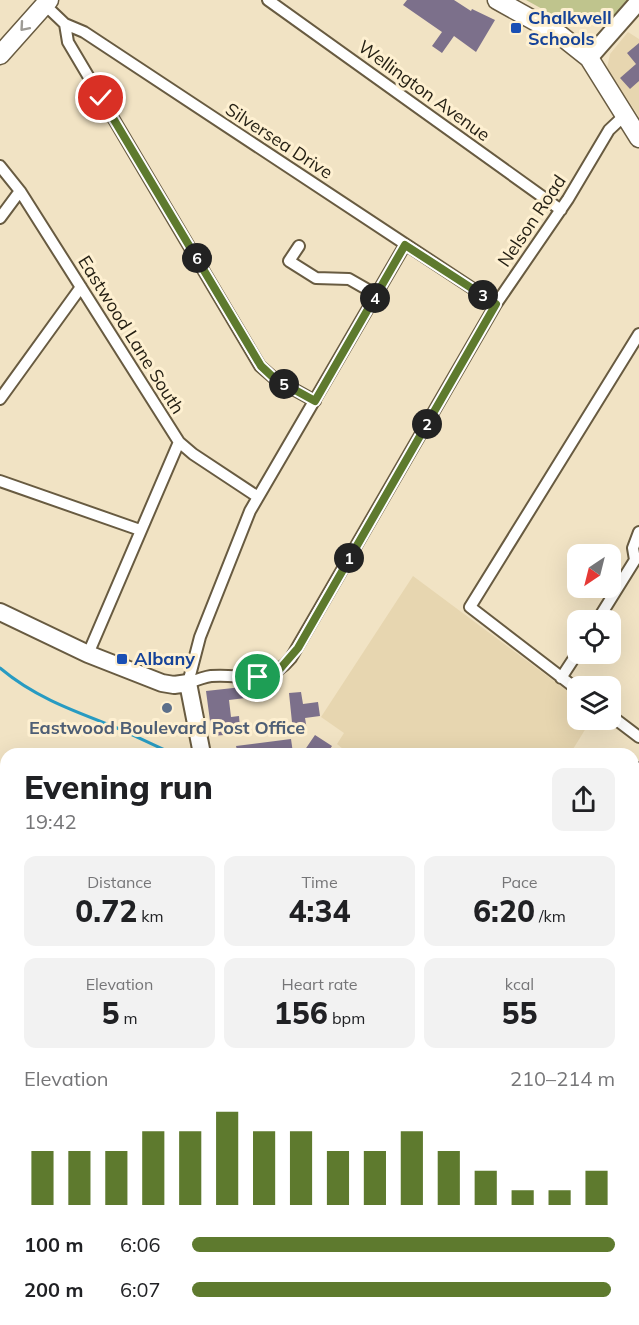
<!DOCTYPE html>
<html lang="en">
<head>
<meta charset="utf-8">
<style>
	:root { --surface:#fff; --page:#f2f2f2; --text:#202124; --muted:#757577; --accent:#5e7a2e }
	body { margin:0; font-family:Mulish,sans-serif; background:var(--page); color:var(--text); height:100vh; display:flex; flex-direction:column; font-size:22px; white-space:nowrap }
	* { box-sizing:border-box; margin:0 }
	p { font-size:20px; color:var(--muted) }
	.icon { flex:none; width:33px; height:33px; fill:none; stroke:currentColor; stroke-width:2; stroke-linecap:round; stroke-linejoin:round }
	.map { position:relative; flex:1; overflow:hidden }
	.panel { position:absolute; left:0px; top:748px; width:639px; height:578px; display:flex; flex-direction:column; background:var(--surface); border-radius:18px 18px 0 0; box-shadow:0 6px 24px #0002 }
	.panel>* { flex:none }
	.needle { width:39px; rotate:215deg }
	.buttons { position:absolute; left:567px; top:544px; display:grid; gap:12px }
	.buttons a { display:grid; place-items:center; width:54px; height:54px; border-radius:12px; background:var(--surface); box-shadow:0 6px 24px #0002; font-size:30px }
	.pin { position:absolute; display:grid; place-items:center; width:51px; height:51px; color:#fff; margin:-26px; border:3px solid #fff; border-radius:50%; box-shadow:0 2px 6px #0007 }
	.km { position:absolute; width:30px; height:30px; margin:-15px; border-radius:50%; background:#222; color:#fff; font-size:16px; line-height:30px; text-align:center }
	.round { display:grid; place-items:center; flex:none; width:63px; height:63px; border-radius:12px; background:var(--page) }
	.summary { display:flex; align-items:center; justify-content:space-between; height:102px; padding:0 24px }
	h1 { font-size:33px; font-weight:800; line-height:45px }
	.stats { display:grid; grid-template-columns:repeat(3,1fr); gap:9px; height:102px; padding:6px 24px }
	.stats div { display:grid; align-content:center; border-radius:12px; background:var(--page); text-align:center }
	.stats b { font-size:30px; font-weight:800 }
	.stats small { font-size:16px; font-weight:400 }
	.stats p { font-size:16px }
	.chart { height:168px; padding:12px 24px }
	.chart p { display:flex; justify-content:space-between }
	.chart svg { width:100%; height:108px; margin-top:6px; stroke:var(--accent); stroke-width:6 }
	ul { padding:0 24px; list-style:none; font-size:20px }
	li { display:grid; grid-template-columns:96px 72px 1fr; align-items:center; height:45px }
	li i { height:15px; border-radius:8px; background:var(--accent) }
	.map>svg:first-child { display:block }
	.built { fill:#e7d6b0 }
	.green { fill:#bfc48d }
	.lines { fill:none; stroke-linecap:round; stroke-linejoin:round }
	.stream { stroke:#289bc2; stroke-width:3 }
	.building { fill:#7c708b }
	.street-casing { stroke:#685b41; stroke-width:14 }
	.secondary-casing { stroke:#685b41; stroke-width:20 }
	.primary-casing { stroke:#685b41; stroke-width:21 }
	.street { stroke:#fff; stroke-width:10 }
	.secondary { stroke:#fff; stroke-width:16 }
	.primary { stroke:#fff; stroke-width:18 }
	.oneway { stroke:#9d9b95 }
	.route-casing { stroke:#fff; stroke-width:12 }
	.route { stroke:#5e7a2e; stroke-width:8 }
	.transit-dot { fill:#1a4fb4; stroke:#fef0d1; stroke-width:2 }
	.service-dot { fill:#5c6f8a; stroke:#fef0d1; stroke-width:2 }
	.labels { text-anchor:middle; stroke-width:6; stroke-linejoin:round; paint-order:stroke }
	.transit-label { font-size:18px; font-weight:bold; fill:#164399; stroke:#fef0d1; text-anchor:start }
	.street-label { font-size:18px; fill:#252014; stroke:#fef0d1 }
	.service-label { font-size:18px; font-weight:bold; fill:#4e5e75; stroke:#fef0d1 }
</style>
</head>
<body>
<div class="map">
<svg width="639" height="1325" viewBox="0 0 639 1325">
	<rect width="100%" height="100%" fill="#f1e3c4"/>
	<path class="built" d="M 628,32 L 639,39 L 639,117 L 607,68 L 610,54 Z
		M 413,576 L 577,698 L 578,720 L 591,720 L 570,754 L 349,754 L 337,744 L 344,733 L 321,717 Z
		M 633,993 L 639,998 L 639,1118 L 633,1111 Z
		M 59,1320 L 553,1320 L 549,1325 L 57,1325 Z"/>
	<path class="green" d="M 526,0 L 627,0 L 612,20 L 575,27 Z"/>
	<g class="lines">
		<path class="stream" d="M 0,668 C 33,696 71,710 110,725 C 132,734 153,745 174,754
			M 633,968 L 639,973"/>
	</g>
	<path class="building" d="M 407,0 L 454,0 L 471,11 L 472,9 L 495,20 L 476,52 L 454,36 L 442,53 L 432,46 L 442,32 L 403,5 Z
		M 639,43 L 639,81 L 630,89 L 620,78 L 636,64 L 627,53 Z
		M 260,685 L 261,696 L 229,700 L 231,717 L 239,716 L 240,728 L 224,730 L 224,735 L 212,736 L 206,691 Z
		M 301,692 L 303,704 L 318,702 L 320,716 L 305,718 L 307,730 L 293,732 L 289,693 Z
		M 315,735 L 332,746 L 327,754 L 302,754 Z
		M 291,739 L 293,753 L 238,754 L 236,746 Z"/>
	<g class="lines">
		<defs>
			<path id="street" d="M 268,0 L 561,210
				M 44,4 L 65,24 L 84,32 L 496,304
				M 65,24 L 68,42 L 260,366 L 275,379 L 315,401
				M 0,166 L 20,191 L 179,442 L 193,454 L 258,497
				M 0,218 L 20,191
				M 405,245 L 250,511 L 200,637 L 188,683 C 196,680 204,677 211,676 C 244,673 266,688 291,658 L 496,304 L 568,199 L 609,130 L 626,114
				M 299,246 L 289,261 L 316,278 L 349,279 L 377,295
				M 0,399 L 81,287
				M 0,481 L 140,530
				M 639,532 L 633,548 L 635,560 L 639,558
				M 597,621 L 635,560
				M 88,654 L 179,442
				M 561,678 L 578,652
				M 578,690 L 470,607 L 639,334
				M 610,715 L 639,737
				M 633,777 L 639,768
				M 0,815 L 6,815
				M 0,890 L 6,879
				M 633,955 L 639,948
				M 633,1230 L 639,1222
				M 589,1320 L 596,1325
				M 564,1325 L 568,1320"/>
			<path id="secondary" d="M 589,58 L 639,1
				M 0,612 L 88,654 L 162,683 L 174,685 L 188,683 L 202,754
				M 633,1207 L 639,1214
				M 0,1310 L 6,1312
				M 24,1320 L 35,1325"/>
			<path id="primary" d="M 497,0 L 560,35 L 589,58 L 639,138
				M 0,55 L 49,0"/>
		</defs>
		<use href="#street" class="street-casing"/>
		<use href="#secondary" class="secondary-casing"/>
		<use href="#primary" class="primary-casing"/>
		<use href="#street" class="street"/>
		<use href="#secondary" class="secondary"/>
		<use href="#primary" class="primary"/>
	</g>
	<defs><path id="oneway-chevron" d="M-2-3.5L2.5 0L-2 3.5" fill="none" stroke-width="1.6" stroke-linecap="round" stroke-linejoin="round" transform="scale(1.5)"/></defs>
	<use class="oneway" href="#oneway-chevron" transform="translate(24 27) rotate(131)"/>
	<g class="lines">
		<defs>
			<path id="route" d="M 101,98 L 261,366 L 275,379 L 315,401 L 405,245 L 496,304 L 298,648 L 279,670 L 258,677"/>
		</defs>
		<use href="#route" class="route-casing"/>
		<use href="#route" class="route"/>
	</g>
	<g class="transit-dot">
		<rect x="510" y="22" width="12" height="12" rx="3"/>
		<rect x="116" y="653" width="12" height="12" rx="3"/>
	</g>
	<circle class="service-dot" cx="167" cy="708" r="6"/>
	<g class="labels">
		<g class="transit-label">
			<text x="528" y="24">Chalkwell<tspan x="528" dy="21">Schools</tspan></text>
			<text x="134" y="665">Albany</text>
		</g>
		<g class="street-label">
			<text transform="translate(424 91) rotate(36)" y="6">Wellington Avenue</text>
			<text transform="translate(279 141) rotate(33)" y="6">Silversea Drive</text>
			<text transform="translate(532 221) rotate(-56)" y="6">Nelson Road</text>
			<text transform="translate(131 335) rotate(58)" y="6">Eastwood Lane South</text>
		</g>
		<g class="service-label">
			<text x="167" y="734">Eastwood Boulevard Post Office</text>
		</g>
	</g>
</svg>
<div class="buttons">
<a><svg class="needle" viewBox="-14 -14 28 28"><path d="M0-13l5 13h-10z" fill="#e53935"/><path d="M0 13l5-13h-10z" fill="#757577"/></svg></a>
<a><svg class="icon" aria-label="locate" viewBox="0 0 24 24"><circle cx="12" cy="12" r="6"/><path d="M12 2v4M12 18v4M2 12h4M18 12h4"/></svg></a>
<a><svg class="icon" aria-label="layers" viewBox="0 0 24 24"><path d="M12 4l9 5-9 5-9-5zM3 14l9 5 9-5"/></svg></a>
</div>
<div class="pin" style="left:258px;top:677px;background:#1e9e55"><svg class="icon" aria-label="arrive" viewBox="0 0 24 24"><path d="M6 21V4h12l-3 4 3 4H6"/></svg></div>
<div class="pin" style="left:101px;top:98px;background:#d93025"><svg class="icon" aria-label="check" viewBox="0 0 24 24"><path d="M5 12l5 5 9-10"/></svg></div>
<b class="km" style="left:349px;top:558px">1</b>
<b class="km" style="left:427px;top:424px">2</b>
<b class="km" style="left:483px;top:295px">3</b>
<b class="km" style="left:375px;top:298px">4</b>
<b class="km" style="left:284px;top:384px">5</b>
<b class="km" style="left:197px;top:258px">6</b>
<section class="panel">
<div class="summary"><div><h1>Evening run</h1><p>19:42</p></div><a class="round"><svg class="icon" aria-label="share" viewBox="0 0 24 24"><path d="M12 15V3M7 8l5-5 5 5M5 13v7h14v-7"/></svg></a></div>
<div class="stats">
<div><p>Distance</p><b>0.72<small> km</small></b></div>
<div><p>Time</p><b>4:34</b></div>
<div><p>Pace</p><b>6:20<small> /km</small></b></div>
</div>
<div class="stats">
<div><p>Elevation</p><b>5<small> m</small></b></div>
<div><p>Heart rate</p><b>156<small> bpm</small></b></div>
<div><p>kcal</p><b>55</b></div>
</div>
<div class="chart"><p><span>Elevation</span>210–214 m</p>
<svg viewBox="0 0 160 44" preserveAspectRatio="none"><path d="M5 44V22M15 44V22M25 44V22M35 44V14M45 44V14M55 44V6M65 44V14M75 44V14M85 44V22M95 44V22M105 44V14M115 44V22M125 44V30M135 44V38M145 44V38M155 44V30"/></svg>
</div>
<ul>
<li><b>100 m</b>6:06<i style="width:100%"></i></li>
<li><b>200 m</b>6:07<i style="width:99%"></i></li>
</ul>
</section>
</div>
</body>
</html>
